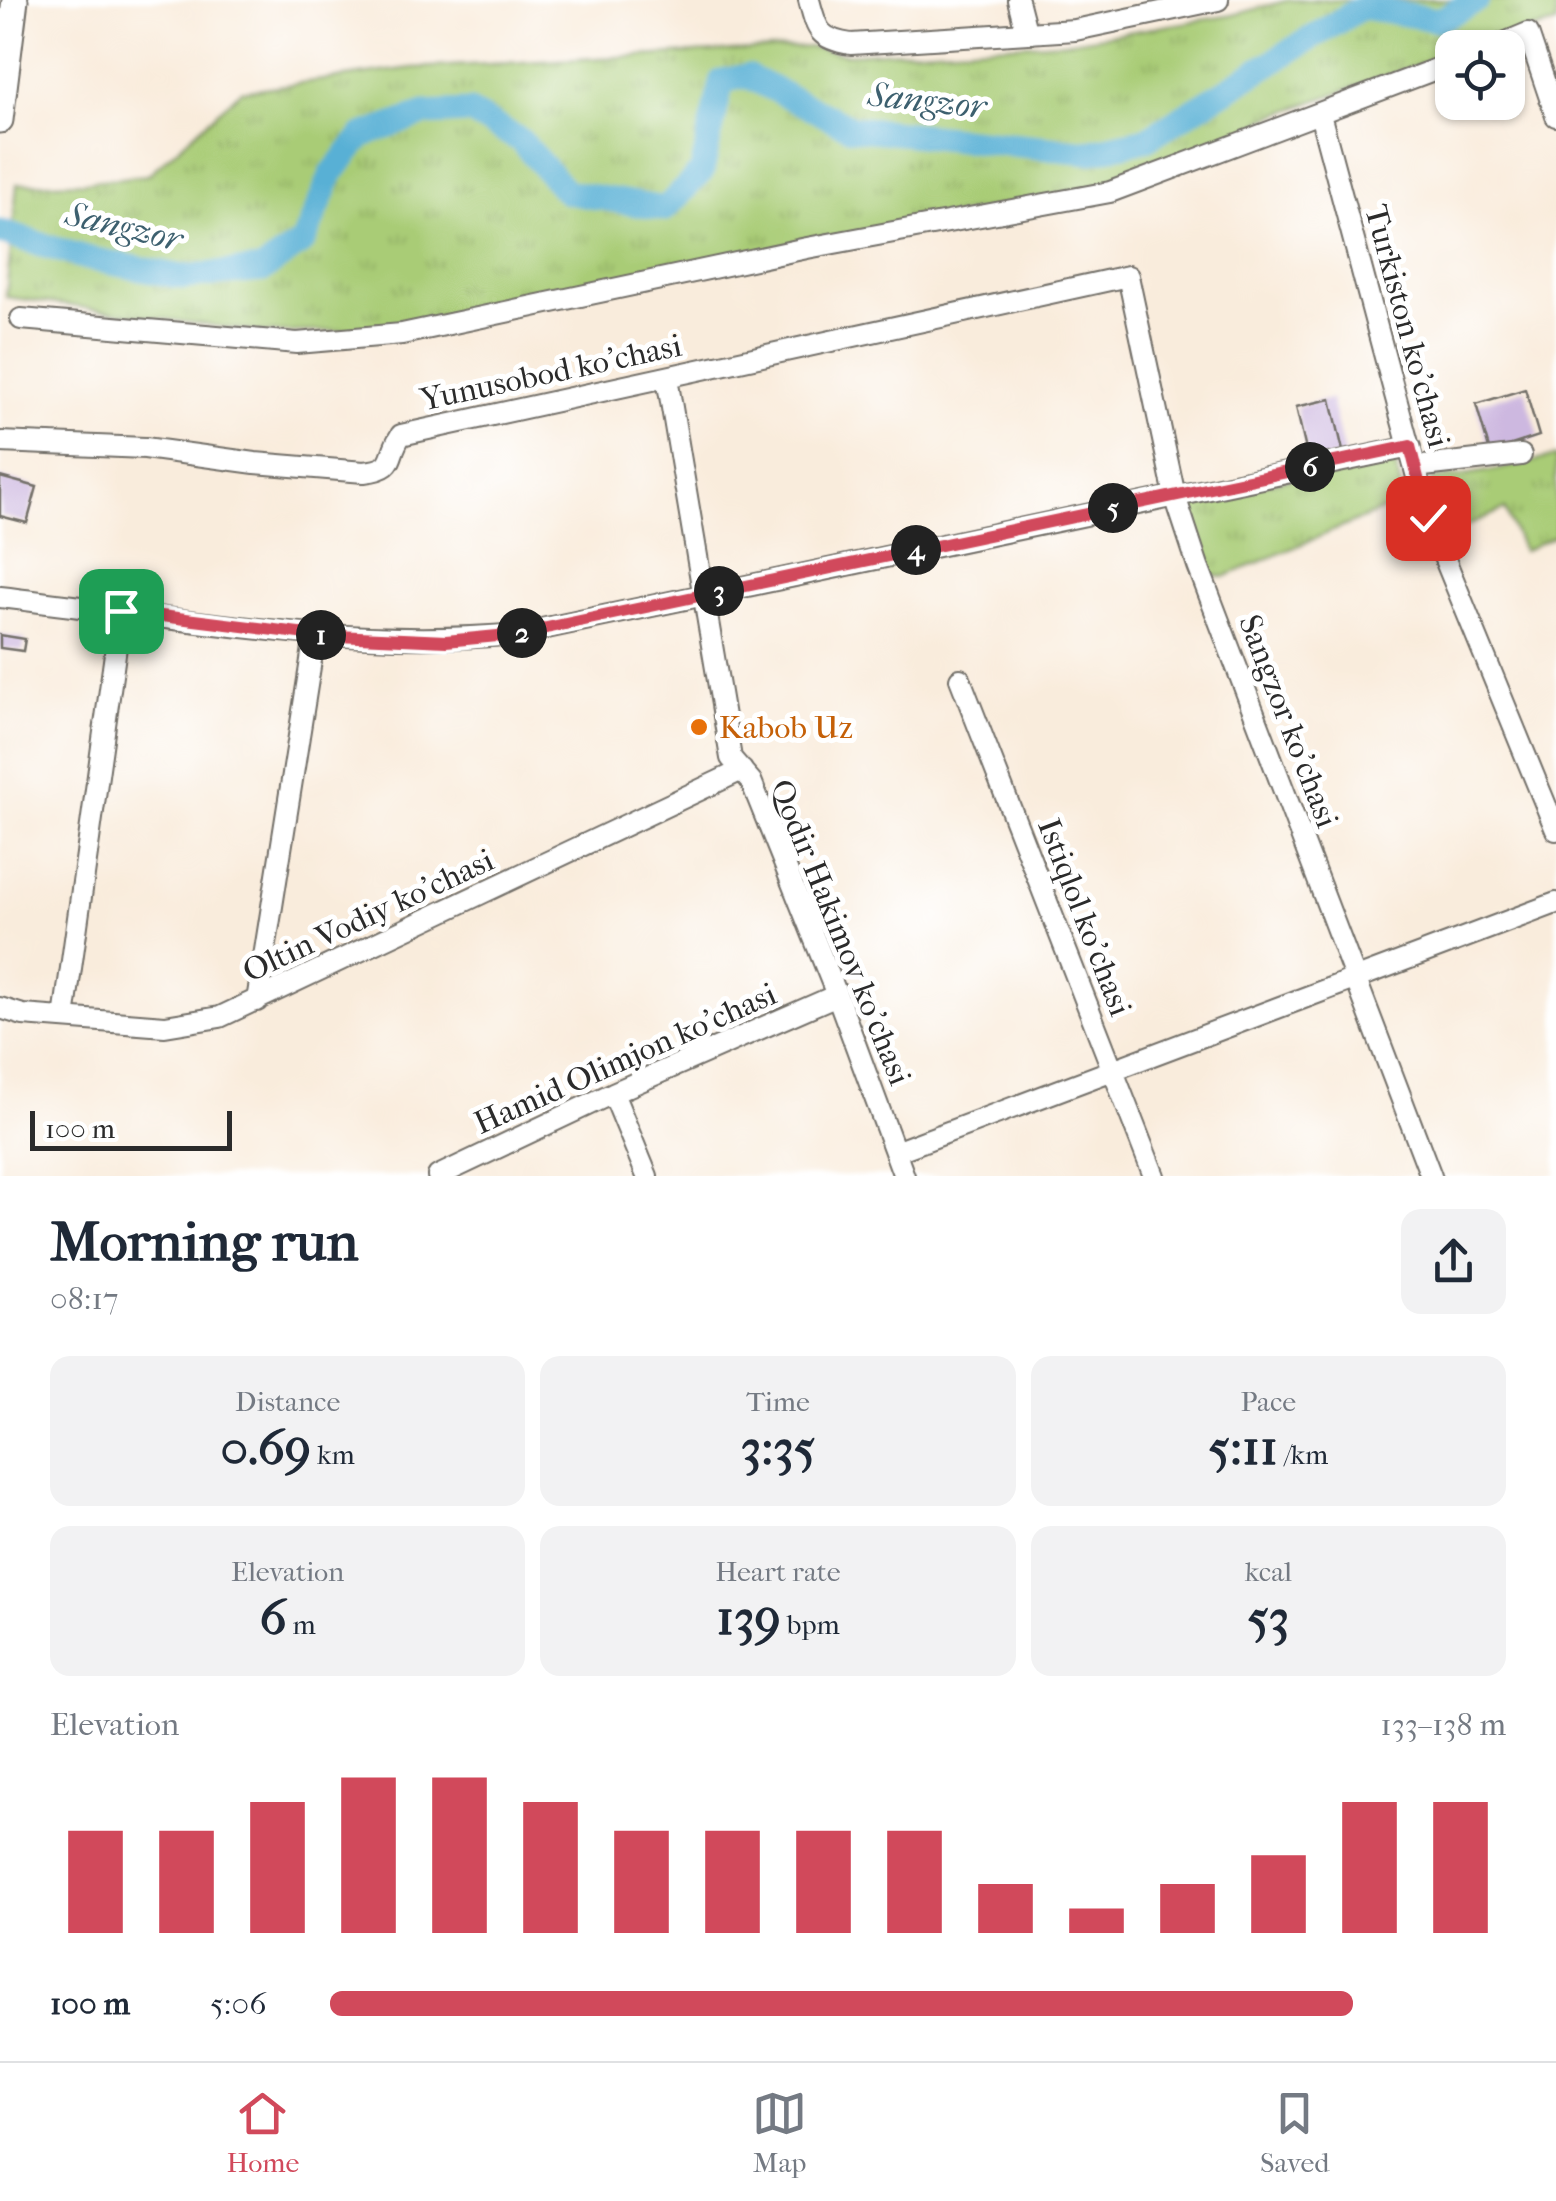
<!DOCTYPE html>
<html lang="en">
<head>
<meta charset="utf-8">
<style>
	:root { --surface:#fff; --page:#f2f2f3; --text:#1f2937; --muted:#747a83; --line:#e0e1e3; --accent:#d1495b }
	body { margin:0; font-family:"IM FELL French Canon",serif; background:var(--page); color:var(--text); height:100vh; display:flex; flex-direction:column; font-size:38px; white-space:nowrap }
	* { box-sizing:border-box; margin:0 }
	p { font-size:32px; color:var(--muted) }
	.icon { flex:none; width:55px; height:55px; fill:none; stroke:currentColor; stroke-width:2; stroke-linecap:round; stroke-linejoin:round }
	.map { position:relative; height:1176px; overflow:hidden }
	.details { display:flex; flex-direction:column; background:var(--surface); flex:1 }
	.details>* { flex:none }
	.fabs { position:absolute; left:1435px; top:30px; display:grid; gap:20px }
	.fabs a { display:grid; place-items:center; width:90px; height:90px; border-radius:20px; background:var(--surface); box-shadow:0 2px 8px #0004; font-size:50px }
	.scale { position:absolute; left:30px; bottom:25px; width:202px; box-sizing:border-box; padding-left:10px; border:5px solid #2b2b2b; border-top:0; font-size:28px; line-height:35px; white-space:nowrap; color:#2b2b2b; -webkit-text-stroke:8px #fff; paint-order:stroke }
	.pin { position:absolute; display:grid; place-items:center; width:85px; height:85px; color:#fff; margin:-42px; border-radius:20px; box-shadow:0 5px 15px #0006 }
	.km { position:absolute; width:50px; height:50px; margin:-25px; border-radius:50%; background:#222; color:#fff; font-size:28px; line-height:50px; text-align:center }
	.round { display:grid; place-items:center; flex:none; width:105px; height:105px; border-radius:20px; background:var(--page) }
	.overview { display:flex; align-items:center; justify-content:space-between; height:170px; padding:0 50px }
	h1 { font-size:55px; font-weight:800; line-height:75px }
	.stats { display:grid; grid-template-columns:repeat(3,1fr); gap:15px; height:170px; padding:10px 50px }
	.stats div { display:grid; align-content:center; border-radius:20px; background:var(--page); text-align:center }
	.stats b { font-size:50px; font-weight:800 }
	.stats small { font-size:28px; font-weight:400 }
	.stats p { font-size:28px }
	.chart { height:280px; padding:20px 50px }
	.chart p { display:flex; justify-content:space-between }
	.chart svg { width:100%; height:180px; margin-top:10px; stroke:var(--accent); stroke-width:6 }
	ul { padding:0 50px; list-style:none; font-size:32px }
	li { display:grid; grid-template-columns:160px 120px 1fr; align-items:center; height:75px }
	li i { height:25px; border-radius:12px; background:var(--accent) }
	.menu { display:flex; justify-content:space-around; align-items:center; height:140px; border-top:2px solid var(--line); background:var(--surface); font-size:28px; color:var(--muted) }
	.menu a { display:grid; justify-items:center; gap:5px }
	.menu .active { color:var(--accent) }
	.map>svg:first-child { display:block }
	.grass { fill:url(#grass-tufts); stroke:#6a7c50; stroke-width:2.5 }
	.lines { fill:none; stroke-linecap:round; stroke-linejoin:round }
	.river { stroke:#58b0d5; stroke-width:25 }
	.building { fill:#cdb8e0 }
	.minor-casing { stroke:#736f69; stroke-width:24 }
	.major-casing { stroke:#736f69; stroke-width:29 }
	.minor { stroke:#fff; stroke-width:20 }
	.major { stroke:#fff; stroke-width:25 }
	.route-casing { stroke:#fff; stroke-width:20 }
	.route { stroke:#d1495b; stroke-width:12 }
	.food-dot { fill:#e8710a; stroke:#fff; stroke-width:4 }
	.labels { text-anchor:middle; stroke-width:10; stroke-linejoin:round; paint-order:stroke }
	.street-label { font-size:32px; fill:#2b2b2b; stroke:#fff }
	.food-label { font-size:32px; fill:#c56008; stroke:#fff; text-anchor:start }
	.water-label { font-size:35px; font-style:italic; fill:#3d606f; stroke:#fff }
</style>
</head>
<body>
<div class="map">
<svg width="1556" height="1176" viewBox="0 0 1556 1176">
	<defs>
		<pattern id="grass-tufts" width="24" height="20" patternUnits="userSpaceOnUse" patternTransform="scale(2.5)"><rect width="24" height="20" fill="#a9cc76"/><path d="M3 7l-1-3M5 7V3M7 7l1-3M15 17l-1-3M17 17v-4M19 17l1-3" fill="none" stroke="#92af66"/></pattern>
	</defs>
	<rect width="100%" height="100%" fill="#fff"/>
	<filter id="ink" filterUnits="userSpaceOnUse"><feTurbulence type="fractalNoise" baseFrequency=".01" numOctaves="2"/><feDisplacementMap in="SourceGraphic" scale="20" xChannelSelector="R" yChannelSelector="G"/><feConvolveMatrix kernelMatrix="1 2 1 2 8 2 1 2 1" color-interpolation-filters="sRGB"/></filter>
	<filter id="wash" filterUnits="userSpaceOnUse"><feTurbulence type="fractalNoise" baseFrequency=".0048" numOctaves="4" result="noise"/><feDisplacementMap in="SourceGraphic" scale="40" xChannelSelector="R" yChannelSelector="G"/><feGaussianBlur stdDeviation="2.25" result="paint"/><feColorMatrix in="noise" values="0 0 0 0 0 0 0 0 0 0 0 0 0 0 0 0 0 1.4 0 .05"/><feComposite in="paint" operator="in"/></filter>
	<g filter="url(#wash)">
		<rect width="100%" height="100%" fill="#f9ecdc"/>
		<path class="grass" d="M 1289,0 L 1556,0 L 1556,24 L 1464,47 L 1452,48 L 1452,52 L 1262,120 L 1262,123 L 1199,152 L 1103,185 L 394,329 L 265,333 L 6,297 L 17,184 L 85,182 L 148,175 L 241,91 L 412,68 L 810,47 L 846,54 L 1065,42 L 1233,15 Z
			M 1556,456 L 1556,535 L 1523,551 L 1505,509 L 1452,532 L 1431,480 L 1496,470 Z
			M 1394,457 L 1404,501 L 1224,577 L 1210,575 L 1188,500 Z"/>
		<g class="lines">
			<path class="river" d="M 0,232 L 86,258 L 183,277 L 263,270 L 304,241 L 332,173 L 362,136 L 424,114 L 470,112 L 520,140 L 566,192 L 665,209 L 702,171 L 722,81 L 747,76 L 851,128 L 1089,152 L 1146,139 L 1362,7 L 1439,20 L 1477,0"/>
		</g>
		<g id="blocks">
			<path class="building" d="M 1525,389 L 1539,436 L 1490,452 L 1476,404 Z
				M 1331,399 L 1344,455 L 1309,463 L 1296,407 Z
				M 0,477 L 37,487 L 27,523 L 0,516 Z
				M 0,635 L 25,639 L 23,651 L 0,648 Z"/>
		</g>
	</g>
	<g filter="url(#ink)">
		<use href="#blocks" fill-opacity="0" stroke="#736f69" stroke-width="2.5"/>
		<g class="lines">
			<defs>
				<path id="minor" d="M 809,0 C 817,30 818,39 851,44 L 1075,30 L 1218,0
					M 1018,0 L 1026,31
					M 1492,48 L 1528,33 L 1556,116
					M 1320,114 L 1428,518 L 1556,830
					M 21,319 L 297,343 L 402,334 L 807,248 L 1110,192 L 1452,63
					M 667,378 L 731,758 L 751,781 L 837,995 L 904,1176
					M 0,442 L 145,448 L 255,463 L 364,472 C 398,468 386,458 401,435 L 1128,276 L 1175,496 L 1198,566 L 1431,1176
					M 1415,467 L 1521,455
					M 0,597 C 171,617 345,650 518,634 L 1410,447
					M 960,679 L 1154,1176
					M 257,1001 L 315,635
					M 0,1008 L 23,1015 L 165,1026 L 220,1017 L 742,770
					M 64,1018 L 121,611
					M 613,1093 L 647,1176
					M 895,1152 L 1556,903
					M 438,1176 L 613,1093 L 837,995"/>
				<path id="major" d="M 0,120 L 15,0"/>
			</defs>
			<use href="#minor" class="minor-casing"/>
			<use href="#major" class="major-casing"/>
			<use href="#minor" class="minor"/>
			<use href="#major" class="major"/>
		</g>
	</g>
	<g class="lines" filter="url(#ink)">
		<defs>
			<path id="route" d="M 121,611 L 315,635 L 446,641 L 518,634 L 1410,446 L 1428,518"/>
		</defs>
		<use href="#route" class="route-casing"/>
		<use href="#route" class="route"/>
	</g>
	<circle class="food-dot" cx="699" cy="727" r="10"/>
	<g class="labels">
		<g class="street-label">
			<text transform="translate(1408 326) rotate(75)" y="11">Turkiston ko'chasi</text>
			<text transform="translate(551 372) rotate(-12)" y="11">Yunusobod ko'chasi</text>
			<text transform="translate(1289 721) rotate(69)" y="11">Sangzor ko'chasi</text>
			<text transform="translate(368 915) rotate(-25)" y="11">Oltin Vodiy ko'chasi</text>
			<text transform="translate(1085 917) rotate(69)" y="11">Istiqlol ko'chasi</text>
			<text transform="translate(841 932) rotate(68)" y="11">Qodir Hakimov ko'chasi</text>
			<text transform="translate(625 1058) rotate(-24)" y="11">Hamid Olimjon ko'chasi</text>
		</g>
		<g class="food-label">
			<text x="719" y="738">Kabob Uz</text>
		</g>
		<g class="water-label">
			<text transform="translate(927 100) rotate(6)" y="12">Sangzor</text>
			<text transform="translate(124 226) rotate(13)" y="12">Sangzor</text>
		</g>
	</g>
</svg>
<div class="fabs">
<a><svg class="icon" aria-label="locate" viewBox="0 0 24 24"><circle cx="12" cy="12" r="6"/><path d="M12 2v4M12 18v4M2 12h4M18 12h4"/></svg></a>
</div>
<div class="scale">100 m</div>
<div class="pin" style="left:121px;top:611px;background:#1e9e55"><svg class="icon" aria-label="arrive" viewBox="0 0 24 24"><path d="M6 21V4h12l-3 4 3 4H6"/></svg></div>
<div class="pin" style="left:1428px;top:518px;background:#d93025"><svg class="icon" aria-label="check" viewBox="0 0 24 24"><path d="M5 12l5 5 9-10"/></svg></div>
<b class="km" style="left:321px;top:635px">1</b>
<b class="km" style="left:522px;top:633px">2</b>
<b class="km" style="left:719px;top:591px">3</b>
<b class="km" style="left:916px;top:550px">4</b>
<b class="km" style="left:1113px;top:508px">5</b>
<b class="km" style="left:1310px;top:467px">6</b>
</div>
<section class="details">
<div class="overview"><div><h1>Morning run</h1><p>08:17</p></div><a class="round"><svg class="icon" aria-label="share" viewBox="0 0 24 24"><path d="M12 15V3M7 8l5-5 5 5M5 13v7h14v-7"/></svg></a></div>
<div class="stats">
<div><p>Distance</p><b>0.69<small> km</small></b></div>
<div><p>Time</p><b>3:35</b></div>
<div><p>Pace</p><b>5:11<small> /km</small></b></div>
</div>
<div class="stats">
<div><p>Elevation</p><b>6<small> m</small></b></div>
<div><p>Heart rate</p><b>139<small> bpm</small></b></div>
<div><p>kcal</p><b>53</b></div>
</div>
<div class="chart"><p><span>Elevation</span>133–138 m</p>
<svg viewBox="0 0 160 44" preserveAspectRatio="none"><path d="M5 44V19M15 44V19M25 44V12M35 44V6M45 44V6M55 44V12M65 44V19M75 44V19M85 44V19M95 44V19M105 44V32M115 44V38M125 44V32M135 44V25M145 44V12M155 44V12"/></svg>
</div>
<ul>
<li><b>100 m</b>5:06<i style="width:87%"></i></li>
</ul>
</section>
<nav class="menu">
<a class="active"><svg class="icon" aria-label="home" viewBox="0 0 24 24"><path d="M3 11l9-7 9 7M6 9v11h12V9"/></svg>Home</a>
<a><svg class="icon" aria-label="map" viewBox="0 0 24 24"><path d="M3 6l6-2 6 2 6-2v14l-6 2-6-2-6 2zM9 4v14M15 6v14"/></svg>Map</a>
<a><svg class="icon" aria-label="saved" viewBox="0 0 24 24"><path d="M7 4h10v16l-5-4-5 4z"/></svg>Saved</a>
</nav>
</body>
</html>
